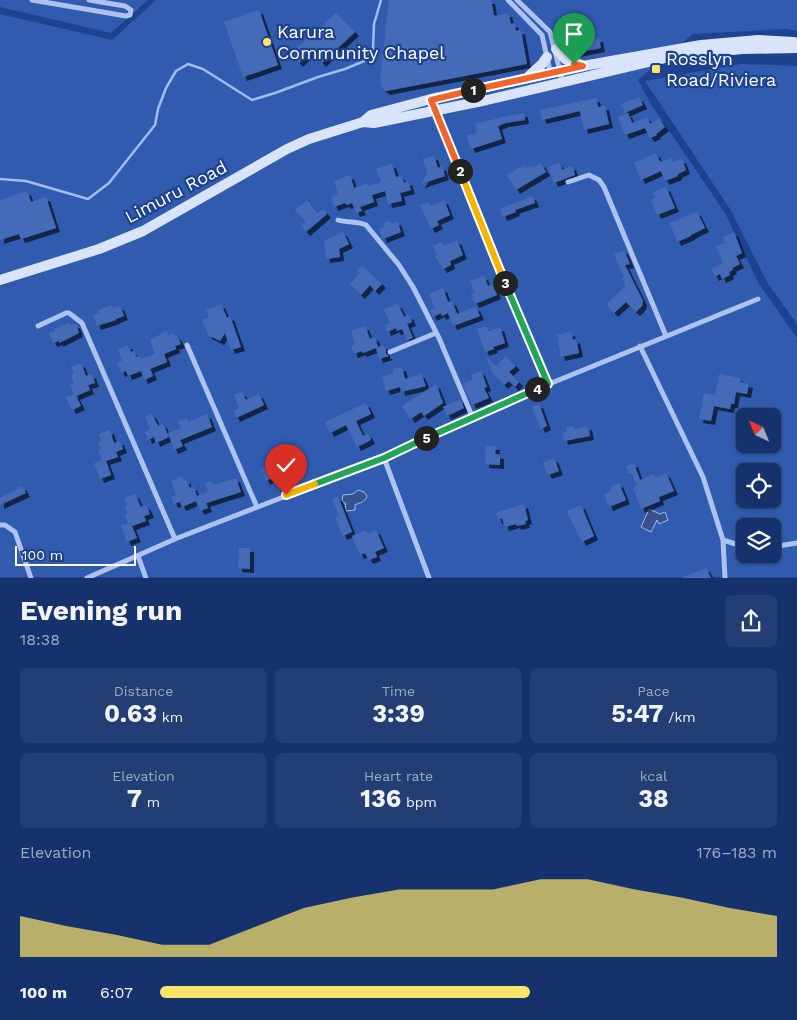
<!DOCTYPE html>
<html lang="en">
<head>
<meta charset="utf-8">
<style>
	:root { --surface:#16326c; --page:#233e74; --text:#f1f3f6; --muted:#9eaac2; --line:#354d7f; --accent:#fde46b }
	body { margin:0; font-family:"Work Sans",sans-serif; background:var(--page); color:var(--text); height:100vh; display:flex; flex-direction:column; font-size:19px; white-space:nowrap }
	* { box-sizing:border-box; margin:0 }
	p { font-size:16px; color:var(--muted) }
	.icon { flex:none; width:28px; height:28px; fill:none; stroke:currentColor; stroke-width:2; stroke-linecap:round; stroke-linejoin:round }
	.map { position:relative; height:578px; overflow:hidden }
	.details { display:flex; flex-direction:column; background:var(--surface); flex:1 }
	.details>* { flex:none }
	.needle { width:32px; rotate:316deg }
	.controls { position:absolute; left:736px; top:408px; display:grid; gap:10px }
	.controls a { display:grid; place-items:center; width:45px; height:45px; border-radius:8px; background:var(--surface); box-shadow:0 1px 4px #0004,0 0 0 1px var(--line); font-size:25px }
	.scale { position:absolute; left:15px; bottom:12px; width:121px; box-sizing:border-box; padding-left:5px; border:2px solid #fff; border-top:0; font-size:14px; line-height:18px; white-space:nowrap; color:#fff; -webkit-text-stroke:4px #1d4290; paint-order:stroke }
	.pin { position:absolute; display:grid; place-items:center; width:42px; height:42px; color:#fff; margin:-51px -21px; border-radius:50% 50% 50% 0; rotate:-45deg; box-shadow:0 0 5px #0007 }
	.pin .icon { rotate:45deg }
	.km { position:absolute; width:25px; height:25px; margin:-12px; border-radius:50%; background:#222; color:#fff; font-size:14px; line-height:25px; text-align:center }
	.round { display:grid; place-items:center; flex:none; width:52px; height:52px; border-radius:8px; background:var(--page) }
	.overview { display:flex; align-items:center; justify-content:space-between; height:85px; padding:0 20px }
	h1 { font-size:28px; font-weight:700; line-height:38px }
	.stats { display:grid; grid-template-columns:repeat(3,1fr); gap:8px; height:85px; padding:5px 20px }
	.stats div { display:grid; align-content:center; border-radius:8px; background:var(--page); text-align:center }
	.stats b { font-size:25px; font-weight:700 }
	.stats small { font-size:14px; font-weight:400 }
	.stats p { font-size:14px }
	.chart { height:140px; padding:10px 20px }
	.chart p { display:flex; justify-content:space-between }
	.chart svg { width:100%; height:90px; margin-top:5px; fill:var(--accent); opacity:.7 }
	ul { padding:0 20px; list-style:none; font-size:16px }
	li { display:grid; grid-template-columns:80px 60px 1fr; align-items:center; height:38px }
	li i { height:12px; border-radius:6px; background:var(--accent) }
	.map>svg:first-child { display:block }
	.green { fill:#305bae; fill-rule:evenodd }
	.water { fill:#38538c; stroke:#a0bcf0 }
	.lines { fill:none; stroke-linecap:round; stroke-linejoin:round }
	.stream { stroke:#a0bcf0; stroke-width:2.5 }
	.building { fill:#456bb8; filter:url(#shadow) }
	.street { stroke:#adc2ee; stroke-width:5 }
	.secondary { stroke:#d9e4fa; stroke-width:10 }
	.split-1-casing { stroke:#fff; stroke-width:10 }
	.split-2-casing { stroke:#fff; stroke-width:10 }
	.split-3-casing { stroke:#fff; stroke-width:10 }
	.split-4-casing { stroke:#fff; stroke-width:10 }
	.split-5-casing { stroke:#fff; stroke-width:10 }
	.split-6-casing { stroke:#fff; stroke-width:10 }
	.split-7-casing { stroke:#fff; stroke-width:10 }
	.split-1 { stroke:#f0652b; stroke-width:6 }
	.split-2 { stroke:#f0652b; stroke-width:6 }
	.split-3 { stroke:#f5b400; stroke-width:6 }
	.split-4 { stroke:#22a559; stroke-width:6 }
	.split-5 { stroke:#22a559; stroke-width:6 }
	.split-6 { stroke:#22a559; stroke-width:6 }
	.split-7 { stroke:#f5b400; stroke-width:6 }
	.poi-dot { fill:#fde46b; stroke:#1d4290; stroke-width:2 }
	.labels { text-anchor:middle; stroke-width:4.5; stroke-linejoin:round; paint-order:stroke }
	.poi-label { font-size:18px; fill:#fff; stroke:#1d4290; text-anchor:start }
	.street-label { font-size:18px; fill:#fff; stroke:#1d4290 }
</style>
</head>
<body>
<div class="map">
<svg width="797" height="578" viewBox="0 0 797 578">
	<defs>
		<filter id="shadow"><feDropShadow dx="4" dy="4" stdDeviation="0" flood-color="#0009"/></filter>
	</defs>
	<rect width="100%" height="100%" fill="#1d4290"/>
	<path class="green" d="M 0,0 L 148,0 L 111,33 L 0,7 Z
		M 156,0 L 797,0 L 797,31 L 787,29 L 693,34 L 638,80 L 651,104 L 725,213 L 759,284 L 797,338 L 797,577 L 0,577 L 0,14 L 112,40 ZM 745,416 L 772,416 L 772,444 L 745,444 ZM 745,471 L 772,471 L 772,499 L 745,499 ZM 745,526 L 772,526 L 772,554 L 745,554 Z
		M 741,64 L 797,66 L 797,324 L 767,282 L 730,209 L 645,81 Z"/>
	<path class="water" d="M 358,490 L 364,492 L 367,496 C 365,503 360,502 355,505 L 355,510 L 346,511 L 345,503 L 342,501 L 343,495 L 353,494 Z
		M 649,509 L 660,514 L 665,512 L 668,520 L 659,524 L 657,520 L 651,532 L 641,527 Z"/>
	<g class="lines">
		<path class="stream" d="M 0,179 L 26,181 L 88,199 L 109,183 L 155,125 L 158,109 L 166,88 L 176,71 L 188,64 L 203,69 L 252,100 L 275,93 L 318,77 L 345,69 L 364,61 L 373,49 L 374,24 L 381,0"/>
	</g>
	<path class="building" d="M 389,0 L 491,0 L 494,16 L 508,13 L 511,24 L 514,23 L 516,31 L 521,30 L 527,64 L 386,91 L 382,88 L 380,79 Z
		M 259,10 L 278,65 L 243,77 L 224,22 Z
		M 336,13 L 355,32 L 322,63 L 312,51 L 299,63 L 291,53 Z
		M 584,38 L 584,41 L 599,38 L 601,48 L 576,53 L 574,40 Z
		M 639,97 L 643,105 L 625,113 L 621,104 Z
		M 596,98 L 598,107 L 605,106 L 609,124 L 584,130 L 580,111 L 542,120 L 540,110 Z
		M 524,113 L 525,120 L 505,123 L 498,126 L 502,139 L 471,149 L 467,136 L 477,133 L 475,124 L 503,117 Z
		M 628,113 L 632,123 L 647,117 L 650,124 L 659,118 L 665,127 L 656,134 L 657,135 L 650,138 L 645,128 L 625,135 L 618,117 Z
		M 656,153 L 660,162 L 671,158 L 673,162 L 682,159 L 686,170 L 678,174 L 678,176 L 665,181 L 661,171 L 641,180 L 634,163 Z
		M 434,156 L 438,168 L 442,166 L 445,176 L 421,184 L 427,173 L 423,159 Z
		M 541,163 L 546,172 L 516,190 L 507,175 L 524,165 L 526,168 L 531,165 L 532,168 Z
		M 559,163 L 562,170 L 572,166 L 575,175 L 554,183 L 548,167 Z
		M 392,164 L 396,177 L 401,176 L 404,183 L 408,181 L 411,190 L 400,193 L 402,201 L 388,204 L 385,191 L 372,195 L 374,202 L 360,207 L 362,211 L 356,213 L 352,203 L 347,205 L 345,203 L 334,207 L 331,197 L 338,194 L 334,181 L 350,175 L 354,188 L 368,183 L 369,186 L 381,182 L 376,169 Z
		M 666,187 L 675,208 L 657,215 L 651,200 L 656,198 L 653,192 Z
		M 27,191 L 31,202 L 46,197 L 56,228 L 21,239 L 19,234 L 0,240 L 0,200 Z
		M 532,196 L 535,203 L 515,210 L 516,212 L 503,217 L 500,209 Z
		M 307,200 L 318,213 L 323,209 L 327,214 L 306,232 L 301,226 L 306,222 L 295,210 Z
		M 444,200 L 450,215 L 437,221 L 439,225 L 431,229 L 420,205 L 428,202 L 430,206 Z
		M 697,212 L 705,228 L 691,235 L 691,236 L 677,242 L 670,223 Z
		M 390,221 L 391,224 L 397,221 L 401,232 L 383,239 L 379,229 L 385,226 L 384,223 Z
		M 343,232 L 349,244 L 339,249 L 340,257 L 326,259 L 324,241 Z
		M 734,232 L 742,253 L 736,256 L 740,264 L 732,268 L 733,270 L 729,272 L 730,275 L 722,279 L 720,274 L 715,277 L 711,269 L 723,263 L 716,246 L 724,243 L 723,237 Z
		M 457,240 L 463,255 L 450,261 L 451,265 L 443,269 L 435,256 L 437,255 L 433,246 L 442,242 L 444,246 Z
		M 624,250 L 630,264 L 625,265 L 643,301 L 642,306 L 636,312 L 626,302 L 614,313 L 607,305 L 610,300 L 626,286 L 622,278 L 624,277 L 614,254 Z
		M 362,265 L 382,284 L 375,291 L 370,285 L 361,295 L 350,284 L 360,273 L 357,270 Z
		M 484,276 L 488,286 L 493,284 L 497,295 L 475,304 L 471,295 L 475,293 L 470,281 Z
		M 443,288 L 448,302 L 452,301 L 457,314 L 476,307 L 480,316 L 453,326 L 448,313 L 442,316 L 441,313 L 433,317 L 430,310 L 435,308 L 429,294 Z
		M 221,304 L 227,318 L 230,316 L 241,347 L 231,350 L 225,333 L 220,341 L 208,335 L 202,320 L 209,317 L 206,310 Z
		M 398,304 L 404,317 L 409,315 L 412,322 L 407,324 L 413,338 L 407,340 L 402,329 L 397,331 L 396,328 L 387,332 L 385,325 L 390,323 L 384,309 Z
		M 112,305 L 113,308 L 120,306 L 124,316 L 116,319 L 116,320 L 97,326 L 93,315 L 99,313 L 98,311 L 102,308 Z
		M 69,323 L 70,325 L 76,324 L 79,333 L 59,343 L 59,341 L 53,343 L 49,333 L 55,331 L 54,329 Z
		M 365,326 L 370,339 L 375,337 L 378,347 L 383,345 L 386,350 L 386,354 L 389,356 L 379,359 L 376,348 L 363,353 L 362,351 L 354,354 L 351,346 L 355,344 L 351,331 Z
		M 486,326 L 488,331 L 500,327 L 505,343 L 493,347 L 494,349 L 485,352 L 477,329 Z
		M 166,331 L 168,335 L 174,333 L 175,337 L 177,336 L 181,344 L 175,346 L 176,349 L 164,354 L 167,362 L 150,369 L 153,376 L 144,380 L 141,371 L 128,376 L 126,371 L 121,373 L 117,363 L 122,361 L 118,349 L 128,345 L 131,352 L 134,351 L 136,357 L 140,356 L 141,359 L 155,354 L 150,340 Z
		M 571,332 L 573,340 L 576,339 L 579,353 L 561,357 L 557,335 Z
		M 486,356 L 496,366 L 506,356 L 516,366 L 509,372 L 519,382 L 515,387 L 509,381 L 504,385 L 491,371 Z
		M 81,363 L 86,376 L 92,374 L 95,383 L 88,385 L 90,390 L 76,396 L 81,406 L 72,410 L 66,397 L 74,394 L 70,384 L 74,383 L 71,375 L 74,374 L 71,367 Z
		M 402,367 L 405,379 L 421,374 L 426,386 L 401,392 L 400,387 L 386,391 L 382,377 L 394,373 L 393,369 Z
		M 481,371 L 487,387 L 484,388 L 489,398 L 472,405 L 463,384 L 473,380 L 471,375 Z
		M 719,374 L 740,378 L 740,382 L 749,384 L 747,394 L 736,392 L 734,404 L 731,404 L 730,409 L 714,406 L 711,421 L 699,419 L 704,393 L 715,395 Z
		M 436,384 L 443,403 L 424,416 L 421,412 L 411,419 L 402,406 Z
		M 242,392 L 246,400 L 259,394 L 264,405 L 236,418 L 233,411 L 239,408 L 234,395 Z
		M 460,399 L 464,408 L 447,416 L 443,407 Z
		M 366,403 L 371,414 L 356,421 L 363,436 L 368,434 L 371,440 L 357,447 L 346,425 L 330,433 L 325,422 Z
		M 539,404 L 547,426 L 541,429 L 532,407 Z
		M 152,414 L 158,426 L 163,424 L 169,437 L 156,443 L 154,437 L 148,440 L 145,432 L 150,429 L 145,417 Z
		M 207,414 L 212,427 L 180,440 L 183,446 L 174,450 L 168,433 L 181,428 L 178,421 L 187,418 L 188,422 Z
		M 573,426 L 574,429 L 588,426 L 590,436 L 564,441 L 562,433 L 567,432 L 566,427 Z
		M 110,430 L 114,443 L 120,441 L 123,449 L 116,452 L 118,457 L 106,461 L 111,475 L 100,479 L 94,463 L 102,460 L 98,450 L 101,449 L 98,442 L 101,441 L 99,434 Z
		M 486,446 L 496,446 L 495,454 L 500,455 L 500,465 L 485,464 Z
		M 287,452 L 293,466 L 266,481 L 261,469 L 281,459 L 280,455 Z
		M 554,458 L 559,471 L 548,475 L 543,463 Z
		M 634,463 L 640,480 L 654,474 L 656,477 L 666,473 L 674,491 L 659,497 L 660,501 L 641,509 L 633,487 L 637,485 L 631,473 L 629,474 L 626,466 Z
		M 182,476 L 184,481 L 186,479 L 190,488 L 193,486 L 197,496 L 208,492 L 205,483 L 212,481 L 213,485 L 236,478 L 241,492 L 206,503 L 208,508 L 200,511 L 196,501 L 182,507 L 180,502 L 174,504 L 171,497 L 176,495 L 171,481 Z
		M 619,483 L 626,500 L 609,507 L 604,494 L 611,491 L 610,487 Z
		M 22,486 L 26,493 L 0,505 L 0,498 Z
		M 135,494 L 141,507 L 146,505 L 150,514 L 144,516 L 146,521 L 132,526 L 137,538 L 127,542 L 121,526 L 128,523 L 125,515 L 128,514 L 125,507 L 127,506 L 125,498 Z
		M 338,496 L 352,532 L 343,536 L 335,518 L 339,516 L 332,499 Z
		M 524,504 L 528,520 L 525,521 L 526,524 L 517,526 L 516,524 L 505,527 L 502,518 L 498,520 L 496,513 Z
		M 581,505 L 594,536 L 582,542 L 567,511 Z
		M 759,516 L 763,526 L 735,526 Z
		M 366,530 L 368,534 L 376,530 L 384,548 L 375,552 L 377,557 L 369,560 L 365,553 L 360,555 L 352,536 Z
		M 239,548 L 250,548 L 250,569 L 238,568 Z
		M 706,568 L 711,578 L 683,578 L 683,577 Z"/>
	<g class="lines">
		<path class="street" d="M 32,0 L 126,16 L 130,15 L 131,10 L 125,6 L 89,0
			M 508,0 L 542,35 L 551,75
			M 517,0 L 550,32 L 563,83
			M 431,99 L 547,384
			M 568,182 L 589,175 L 599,180 L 604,187 L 666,336
			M 338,220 C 347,223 358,221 366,225 L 399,265 L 413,287 L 439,338 L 472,416
			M 38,326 L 66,313 L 69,313 L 82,323 L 175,539
			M 187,345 L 257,507
			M 640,346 L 703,477 L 723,540 L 725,578
			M 390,352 L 436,333
			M 384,458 L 429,578
			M 0,525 L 5,525 L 15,532 L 31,578
			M 723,540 L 745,547
			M 772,547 L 797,543
			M 138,556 L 146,578
			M 87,578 L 175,539 L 384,458 L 472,416 L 517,397 L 758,299"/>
		<path class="secondary" d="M 556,49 L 565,59 L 582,65
			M 529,76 L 542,64 L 547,57
			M 363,122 L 371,115 L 431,99 L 583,66 L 701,45 L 758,40 L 794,42
			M 0,280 L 99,249 L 143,231 L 287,149 L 309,139 L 363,122 L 374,123 L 487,100 L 674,56 L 742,49 L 797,48"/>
	</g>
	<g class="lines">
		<defs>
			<path id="split-1" d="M 473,90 L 583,66 L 574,64"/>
			<path id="split-2" d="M 460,171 L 431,100 L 473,90"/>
			<path id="split-3" d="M 460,171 L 505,283"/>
			<path id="split-4" d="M 505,283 L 548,384 L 537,389"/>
			<path id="split-5" d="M 426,438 L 537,389"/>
			<path id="split-6" d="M 315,484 L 384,458 L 426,438"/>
			<path id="split-7" d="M 286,495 L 315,484"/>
		</defs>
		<use href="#split-1" class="split-1-casing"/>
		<use href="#split-2" class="split-2-casing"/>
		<use href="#split-3" class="split-3-casing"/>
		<use href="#split-4" class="split-4-casing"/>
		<use href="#split-5" class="split-5-casing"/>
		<use href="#split-6" class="split-6-casing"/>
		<use href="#split-7" class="split-7-casing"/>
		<use href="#split-1" class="split-1"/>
		<use href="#split-2" class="split-2"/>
		<use href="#split-3" class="split-3"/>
		<use href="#split-4" class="split-4"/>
		<use href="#split-5" class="split-5"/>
		<use href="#split-6" class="split-6"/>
		<use href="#split-7" class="split-7"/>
	</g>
	<g class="poi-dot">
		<circle cx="267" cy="42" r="5"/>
		<rect x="651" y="64" width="10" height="10" rx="2.5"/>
	</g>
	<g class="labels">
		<g class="poi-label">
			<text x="277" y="38">Karura<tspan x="277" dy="21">Community Chapel</tspan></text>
			<text x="666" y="65">Rosslyn<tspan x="666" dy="21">Road/Riviera</tspan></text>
		</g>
		<g class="street-label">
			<text transform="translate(176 192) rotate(-28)" y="6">Limuru Road</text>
		</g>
	</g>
</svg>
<div class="controls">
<a><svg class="needle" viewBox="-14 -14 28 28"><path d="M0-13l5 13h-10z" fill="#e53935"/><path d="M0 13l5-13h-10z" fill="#9eaac2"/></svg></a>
<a><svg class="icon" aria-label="locate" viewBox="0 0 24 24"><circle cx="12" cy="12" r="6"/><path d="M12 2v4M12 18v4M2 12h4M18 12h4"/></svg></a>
<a><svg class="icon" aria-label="layers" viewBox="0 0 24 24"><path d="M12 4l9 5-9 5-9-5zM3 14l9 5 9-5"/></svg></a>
</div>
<div class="scale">100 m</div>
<div class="pin" style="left:574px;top:64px;background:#1e9e55"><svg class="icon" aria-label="arrive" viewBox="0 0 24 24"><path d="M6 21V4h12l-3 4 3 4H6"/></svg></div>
<div class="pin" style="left:286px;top:495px;background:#d93025"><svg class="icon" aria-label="check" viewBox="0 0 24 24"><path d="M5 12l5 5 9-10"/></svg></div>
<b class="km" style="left:473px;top:90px">1</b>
<b class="km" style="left:460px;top:171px">2</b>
<b class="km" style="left:505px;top:283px">3</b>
<b class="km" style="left:537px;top:389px">4</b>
<b class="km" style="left:426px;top:438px">5</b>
</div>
<section class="details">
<div class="overview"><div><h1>Evening run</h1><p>18:38</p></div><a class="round"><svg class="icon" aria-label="share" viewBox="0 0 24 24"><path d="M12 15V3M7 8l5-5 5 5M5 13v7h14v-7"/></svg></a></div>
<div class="stats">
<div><p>Distance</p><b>0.63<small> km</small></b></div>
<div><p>Time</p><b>3:39</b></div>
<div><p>Pace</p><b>5:47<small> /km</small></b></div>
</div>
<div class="stats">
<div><p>Elevation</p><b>7<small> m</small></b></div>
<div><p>Heart rate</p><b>136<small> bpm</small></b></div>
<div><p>kcal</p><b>38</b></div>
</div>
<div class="chart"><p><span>Elevation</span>176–183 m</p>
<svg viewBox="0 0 160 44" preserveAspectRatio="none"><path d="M0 44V24L10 29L20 33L30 38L40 38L50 29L60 20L70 15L80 11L90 11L100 11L110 6L120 6L130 11L140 15L150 20L160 24V44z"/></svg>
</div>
<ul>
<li><b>100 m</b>6:07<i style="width:60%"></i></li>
</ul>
</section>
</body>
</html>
